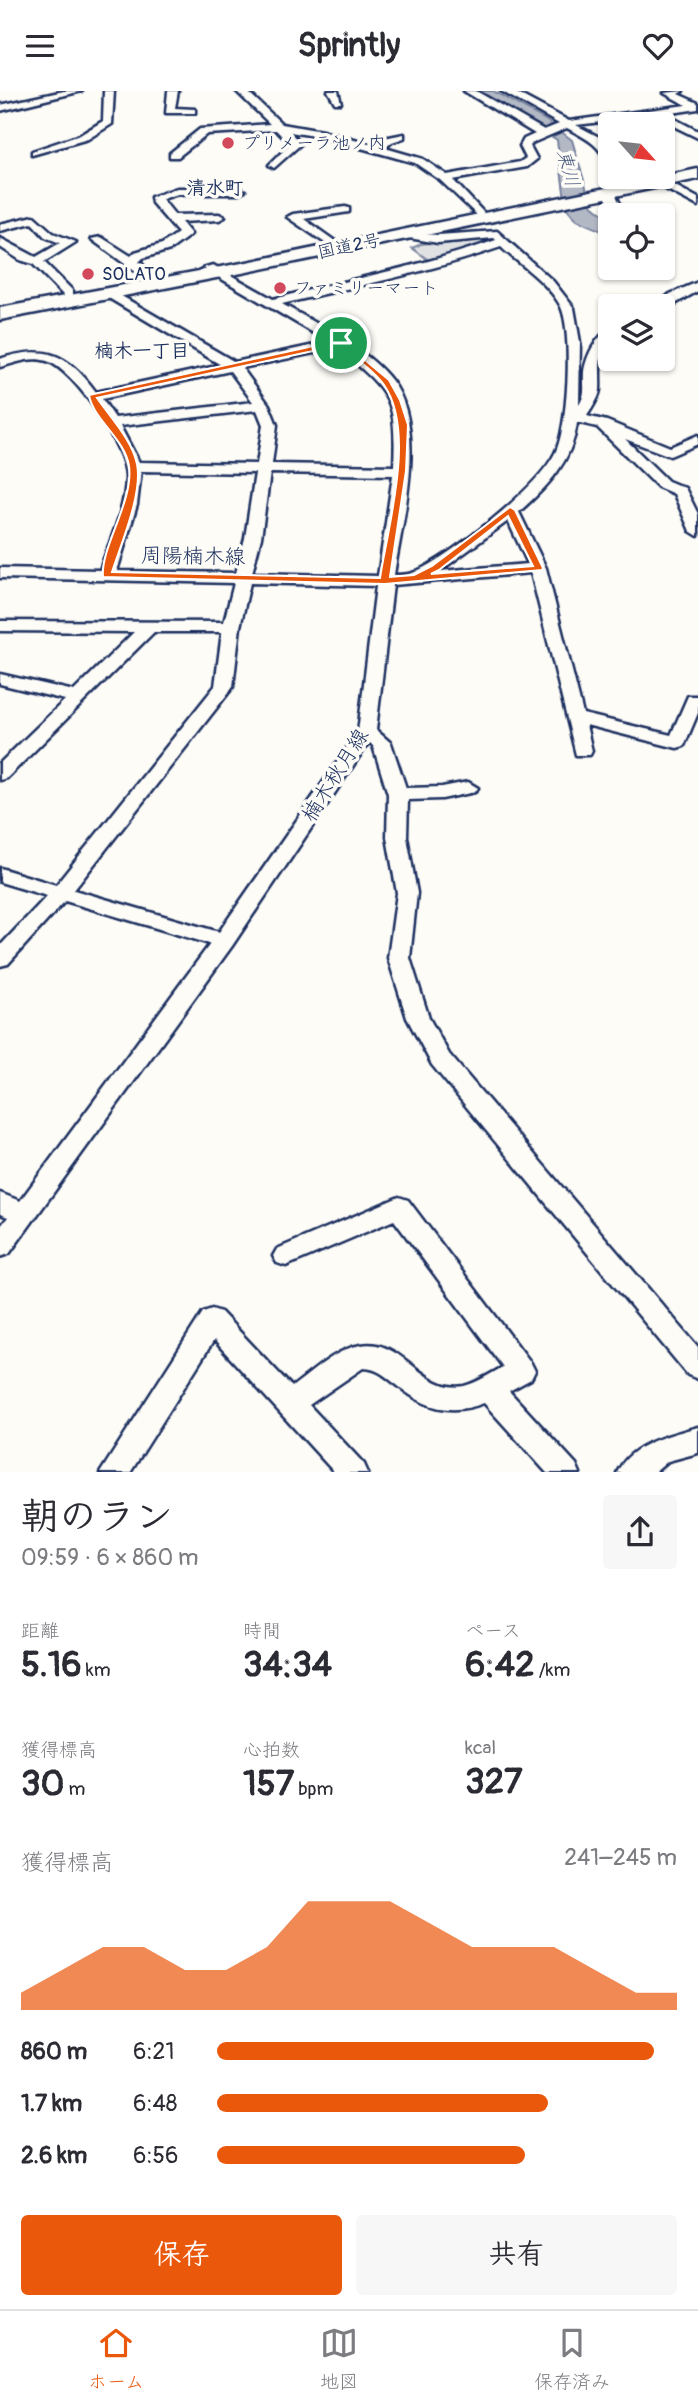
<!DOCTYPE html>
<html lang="ja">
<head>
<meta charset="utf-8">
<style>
	:root { --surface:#fff; --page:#f7f7f7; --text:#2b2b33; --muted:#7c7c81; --line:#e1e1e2; --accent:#ea580c }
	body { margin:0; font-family:Pangolin,"Klee One",sans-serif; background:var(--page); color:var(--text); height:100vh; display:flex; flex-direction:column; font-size:26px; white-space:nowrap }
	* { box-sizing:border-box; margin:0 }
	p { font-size:23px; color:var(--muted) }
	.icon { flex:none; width:38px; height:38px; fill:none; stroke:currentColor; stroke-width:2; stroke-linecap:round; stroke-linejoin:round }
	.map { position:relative; height:1381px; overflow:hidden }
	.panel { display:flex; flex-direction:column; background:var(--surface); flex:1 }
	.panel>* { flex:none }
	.needle { width:46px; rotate:117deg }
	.fabs { position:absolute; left:598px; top:21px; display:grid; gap:14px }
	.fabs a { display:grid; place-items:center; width:77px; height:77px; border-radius:7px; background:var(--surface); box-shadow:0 2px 5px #0004; font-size:35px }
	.pin { position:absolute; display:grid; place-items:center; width:60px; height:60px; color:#fff; margin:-30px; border:4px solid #fff; border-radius:50%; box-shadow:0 2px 7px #0007 }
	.round { display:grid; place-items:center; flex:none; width:74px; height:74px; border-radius:7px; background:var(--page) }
	.overview { display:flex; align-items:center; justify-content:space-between; height:119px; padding:0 21px }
	h1 { font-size:38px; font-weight:700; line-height:52px }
	.metrics { display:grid; grid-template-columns:repeat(3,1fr); gap:10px; height:119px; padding:7px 21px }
	.metrics div { display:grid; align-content:center }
	.metrics b { font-size:35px; font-weight:700 }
	.metrics small { font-size:19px; font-weight:400 }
	.metrics p { font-size:19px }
	.chart { height:196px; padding:14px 21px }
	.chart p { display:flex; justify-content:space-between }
	.chart svg { width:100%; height:126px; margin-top:7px; fill:var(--accent); opacity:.7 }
	.button { display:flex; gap:14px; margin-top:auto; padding:14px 21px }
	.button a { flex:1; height:80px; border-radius:7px; background:var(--accent); color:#fff; font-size:28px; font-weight:700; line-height:80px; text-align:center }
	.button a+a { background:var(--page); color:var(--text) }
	ul { padding:0 21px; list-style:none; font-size:23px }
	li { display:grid; grid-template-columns:112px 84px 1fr; align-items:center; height:52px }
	li i { height:18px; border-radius:9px; background:var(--accent) }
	header { display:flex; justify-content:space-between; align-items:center; height:91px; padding:0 21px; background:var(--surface); font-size:32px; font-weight:700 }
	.menu { display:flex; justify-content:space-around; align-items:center; height:98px; border-top:2px solid var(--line); background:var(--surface); font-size:19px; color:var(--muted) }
	.menu a { display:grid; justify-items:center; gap:4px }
	.menu .on { color:var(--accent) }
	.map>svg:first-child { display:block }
	.green { fill:#e0e1e3; stroke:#7e88a0; stroke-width:2 }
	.water { fill:#b3b8c5; stroke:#76819c; stroke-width:2 }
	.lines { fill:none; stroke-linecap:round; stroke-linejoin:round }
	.minor-casing { stroke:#1b2f5e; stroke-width:5 }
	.highway-casing { stroke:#1b2f5e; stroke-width:5 }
	.minor { fill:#fdfcf7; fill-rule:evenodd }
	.highway { fill:#fdfcf7; fill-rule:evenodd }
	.route { fill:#ea580c; stroke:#fff; stroke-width:2; fill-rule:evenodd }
	.poi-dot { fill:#d1495b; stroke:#fdfcf7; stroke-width:2.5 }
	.labels { text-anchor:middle; stroke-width:7; stroke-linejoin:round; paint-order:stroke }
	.far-poi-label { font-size:18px; fill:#1b2f5e; stroke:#fdfcf7; text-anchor:start }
	.far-street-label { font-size:18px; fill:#1b2f5e; stroke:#fdfcf7 }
	.far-water-label { font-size:19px; font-style:italic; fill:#49587d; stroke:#fdfcf7 }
	.far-neighbourhood-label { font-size:19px; font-weight:bold; fill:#1b2f5e; stroke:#fdfcf7 }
	.street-label { font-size:21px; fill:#1b2f5e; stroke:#fdfcf7 }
</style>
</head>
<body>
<header><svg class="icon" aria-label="menu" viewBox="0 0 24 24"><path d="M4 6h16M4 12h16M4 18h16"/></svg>Sprintly<svg class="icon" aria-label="heart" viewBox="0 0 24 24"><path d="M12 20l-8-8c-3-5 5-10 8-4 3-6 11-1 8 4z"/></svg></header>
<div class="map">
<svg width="698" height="1382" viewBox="0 0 698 1382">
	<rect width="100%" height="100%" fill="#fdfcf7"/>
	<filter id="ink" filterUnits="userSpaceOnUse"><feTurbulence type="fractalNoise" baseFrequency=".0143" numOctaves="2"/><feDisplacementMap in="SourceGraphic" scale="14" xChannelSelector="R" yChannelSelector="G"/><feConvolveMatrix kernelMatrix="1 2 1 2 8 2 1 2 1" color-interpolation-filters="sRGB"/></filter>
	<g filter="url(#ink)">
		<path class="green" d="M 494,144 L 500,151 L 434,173 L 412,157 L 421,153 Z"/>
		<path class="water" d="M 476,0 L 493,0 L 547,30 L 572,49 L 591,113 L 611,129 L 611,144 L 577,129 L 566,116 L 557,49 L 511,18 Z"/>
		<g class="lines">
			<defs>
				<path id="minor" d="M 64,0 L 82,0 L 0,20 L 0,14 Z
					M 104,0 L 114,0 L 112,33 L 88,48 L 32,64 L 32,60 L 80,44 L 103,30 Z
					M 168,0 L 178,0 L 175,17 L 195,18 L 195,22 L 166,22 Z
					M 236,0 L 247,0 L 282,33 L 322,40 L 376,55 L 384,47 L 404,43 L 404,47 L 392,51 L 385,57 L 423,68 L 447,84 L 520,71 L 526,67 L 520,55 L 524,48 L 535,43 L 464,0 L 476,0 L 544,39 L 559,33 L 501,0 L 513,0 L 569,30 L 686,14 L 664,2 L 683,0 L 678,3 L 698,12 L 698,18 L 665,23 L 698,40 L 698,47 L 653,25 L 576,34 L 601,47 L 611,58 L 611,74 L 607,73 C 600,53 585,47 567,37 L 532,52 L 530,55 L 537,68 L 527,76 L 453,89 L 484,122 L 478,125 L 440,89 L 415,72 L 321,46 L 290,41 L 301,53 L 274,77 L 269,74 L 290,53 L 276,39 L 207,43 L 178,66 L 170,66 L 170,62 L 200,38 L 270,33 Z
					M 328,0 L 338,0 L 341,12 L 335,12 Z
					M 617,86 L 629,86 L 633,90 L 615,102 L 622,117 L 632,124 L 613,121 L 603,101 L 620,90 Z
					M 656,89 L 664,89 L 698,107 L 698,115 L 656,93 Z
					M 177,97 L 239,97 L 245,100 L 239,103 L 178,103 L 162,108 L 175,124 L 219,123 L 225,126 L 219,129 L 181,131 L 191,143 L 189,145 L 170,159 L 143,167 L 139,171 L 156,184 L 156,190 L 148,190 L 91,148 L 101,146 L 131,165 L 135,161 L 162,153 L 178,142 L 152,112 L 151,106 Z
					M 345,116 L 349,117 L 349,121 L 304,128 L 335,150 L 337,152 L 331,156 L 287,126 L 293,123 Z
					M 34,125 L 53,142 L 76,151 L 44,171 L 73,200 L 73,206 L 65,206 L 33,173 L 20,169 L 0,156 L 0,147 L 36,166 L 60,152 L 45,146 L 32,132 L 0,140 L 0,133 Z
					M 497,140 L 553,190 L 574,217 L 580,251 L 579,314 C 587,301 583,295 584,281 C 586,266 596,244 611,238 L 611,250 C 596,267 601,280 600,299 C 599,308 591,318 587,325 L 607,330 L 670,356 L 698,344 L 698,353 L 670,365 L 625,348 L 668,390 L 685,397 L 698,423 L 698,445 L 690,440 L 674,403 L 658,396 L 597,336 L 580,332 L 577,332 C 572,371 547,396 519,421 L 546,477 L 583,623 L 671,644 L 688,605 L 698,605 L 698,622 L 684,655 L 677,657 L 586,634 L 592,660 L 590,664 L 576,664 L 531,482 L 393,494 L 376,639 L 391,652 L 406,697 L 442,696 L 468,691 L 478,697 L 475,701 L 442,708 L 408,709 L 407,746 L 417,802 L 410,867 L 429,927 L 449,963 L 698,1256 L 698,1288 L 688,1284 L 432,974 L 407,927 L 388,867 L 397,802 L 387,746 L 388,703 L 373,655 L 369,651 L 232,855 L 9,1163 L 0,1166 L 0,1136 L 8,1126 L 0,1123 L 0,1102 L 20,1110 L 210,853 L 65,810 L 8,873 L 0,875 L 0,855 L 47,805 L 0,791 L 0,777 L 56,794 L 215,595 L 222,541 L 154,541 L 7,687 L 0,689 L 0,672 L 65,609 L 0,593 L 0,583 L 74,600 L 134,541 L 0,540 L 0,530 L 224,531 L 234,492 L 0,487 L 0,477 L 100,479 C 110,449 125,419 126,387 C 127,358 75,279 47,270 C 31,265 16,272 0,276 L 0,268 C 46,253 68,263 96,301 L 221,274 L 107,206 L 105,203 L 111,199 L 235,271 L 329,251 L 203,177 L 213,174 L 273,208 C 348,189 423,175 496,149 L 494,147 L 438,152 L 403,146 L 403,142 L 438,144 ZM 501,156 C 520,174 549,192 561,216 C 573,242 568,338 555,362 C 538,397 451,465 415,481 C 409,484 401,484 394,484 C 402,430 428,337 392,290 C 369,259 316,232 282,213 C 356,195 430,181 501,156 ZM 338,257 C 390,302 397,305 394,375 L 272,373 L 277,334 L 269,314 L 242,277 ZM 230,280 L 253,311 L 115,327 L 102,308 ZM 257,319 L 263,334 L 257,373 L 139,371 L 120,335 ZM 141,380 L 255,382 L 245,447 L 236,482 L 117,480 L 137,414 ZM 270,382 L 393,384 L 378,485 L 252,482 L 261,447 ZM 508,430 L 528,473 L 440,480 ZM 250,492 L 376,495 L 358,641 L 219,841 L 74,799 L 233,596 L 240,536 Z
					M 698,191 L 698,200 L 666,218 L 656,215 L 670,203 Z
					M 399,1106 L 408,1109 L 531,1272 L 535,1280 L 531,1288 L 509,1300 L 576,1373 L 580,1382 L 547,1382 L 484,1312 C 451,1325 424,1317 397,1294 C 386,1286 378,1277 363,1277 L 309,1314 L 364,1373 L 368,1382 L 335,1382 L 214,1249 L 130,1382 L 100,1382 L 203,1221 L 212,1218 L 221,1221 L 292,1296 C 312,1281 336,1258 361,1254 C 402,1246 423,1303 464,1295 C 477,1292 490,1283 503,1276 L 394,1129 L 286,1175 L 277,1172 L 273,1165 L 277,1158 Z
					M 698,1336 L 698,1362 L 668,1370 L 654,1382 L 617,1382 C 630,1352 670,1344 698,1336 Z"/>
				<path id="highway" d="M 698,78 L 698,88 L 242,182 L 0,229 L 0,217 L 242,172 Z"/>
			</defs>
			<use href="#minor" class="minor-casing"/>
			<use href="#highway" class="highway-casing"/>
			<use href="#minor" class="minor"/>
			<use href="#highway" class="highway"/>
		</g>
	</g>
	<path class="route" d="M 341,249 L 389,289 L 400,309 L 408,334 L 406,380 L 390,486 L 414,484 L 432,475 L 510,416 L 515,419 L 543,477 L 542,479 L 385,493 L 103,486 C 100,457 134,410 129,375 C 125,348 92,327 89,304 ZM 340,254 C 354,267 374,279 384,294 C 416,340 388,435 380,487 L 112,481 C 121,453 143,402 137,373 C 132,349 111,327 97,307 ZM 508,425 L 533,475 L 431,483 L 439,479 Z"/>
	<g class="poi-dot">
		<circle cx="228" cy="52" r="7"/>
		<circle cx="88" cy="183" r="7"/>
		<circle cx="280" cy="197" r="7"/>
	</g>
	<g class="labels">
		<g class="far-poi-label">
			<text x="242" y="58">プリメーラ池ノ内</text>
			<text x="102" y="189">SOLATO</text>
			<text x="294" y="203">ファミリーマート</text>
		</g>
		<g class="far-street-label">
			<text transform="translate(349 155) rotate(-12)" y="6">国道2号</text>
		</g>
		<g class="far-water-label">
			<text transform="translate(569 77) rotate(75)" y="7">東川</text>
		</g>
		<g class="far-neighbourhood-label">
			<text x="215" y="103">清水町</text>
			<text x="142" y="266">楠木一丁目</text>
		</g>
		<g class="street-label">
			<text transform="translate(193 465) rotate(1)" y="7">周陽楠木線</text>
			<text transform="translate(335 684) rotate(-58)" y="7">楠木秋月線</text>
		</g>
	</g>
</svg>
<div class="fabs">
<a><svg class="needle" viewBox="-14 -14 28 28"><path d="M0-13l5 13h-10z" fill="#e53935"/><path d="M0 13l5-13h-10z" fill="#7c7c81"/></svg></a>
<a><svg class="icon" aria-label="locate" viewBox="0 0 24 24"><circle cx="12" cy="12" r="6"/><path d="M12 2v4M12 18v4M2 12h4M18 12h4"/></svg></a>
<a><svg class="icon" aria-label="layers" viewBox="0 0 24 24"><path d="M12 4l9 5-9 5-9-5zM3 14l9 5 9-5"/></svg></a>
</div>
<div class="pin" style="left:341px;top:252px;background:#1e9e55"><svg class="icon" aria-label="arrive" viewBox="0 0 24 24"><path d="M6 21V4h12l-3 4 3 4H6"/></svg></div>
</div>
<section class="panel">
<div class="overview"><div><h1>朝のラン</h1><p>09:59 · 6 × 860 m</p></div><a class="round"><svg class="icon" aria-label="share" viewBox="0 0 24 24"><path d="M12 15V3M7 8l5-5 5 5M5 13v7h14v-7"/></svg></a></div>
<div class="metrics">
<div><p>距離</p><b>5.16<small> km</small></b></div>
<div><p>時間</p><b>34:34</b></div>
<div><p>ペース</p><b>6:42<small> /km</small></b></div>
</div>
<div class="metrics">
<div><p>獲得標高</p><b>30<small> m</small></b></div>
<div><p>心拍数</p><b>157<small> bpm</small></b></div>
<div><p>kcal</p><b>327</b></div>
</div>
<div class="chart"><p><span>獲得標高</span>241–245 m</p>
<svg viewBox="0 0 160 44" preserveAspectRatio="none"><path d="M0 44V38L10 30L20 22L30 22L40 30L50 30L60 22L70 6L80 6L90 6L100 14L110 22L120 22L130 22L140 30L150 38L160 38V44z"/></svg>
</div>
<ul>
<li><b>860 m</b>6:21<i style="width:95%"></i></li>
<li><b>1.7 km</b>6:48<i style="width:72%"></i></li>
<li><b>2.6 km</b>6:56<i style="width:67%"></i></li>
</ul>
<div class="button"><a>保存</a><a>共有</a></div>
</section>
<nav class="menu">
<a class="on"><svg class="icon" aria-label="home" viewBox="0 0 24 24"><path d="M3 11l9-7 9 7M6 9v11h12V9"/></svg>ホーム</a>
<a><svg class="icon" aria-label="map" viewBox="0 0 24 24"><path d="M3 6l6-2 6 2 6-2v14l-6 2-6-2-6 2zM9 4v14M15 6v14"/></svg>地図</a>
<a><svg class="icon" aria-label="saved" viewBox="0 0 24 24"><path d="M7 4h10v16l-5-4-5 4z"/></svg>保存済み</a>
</nav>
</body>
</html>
